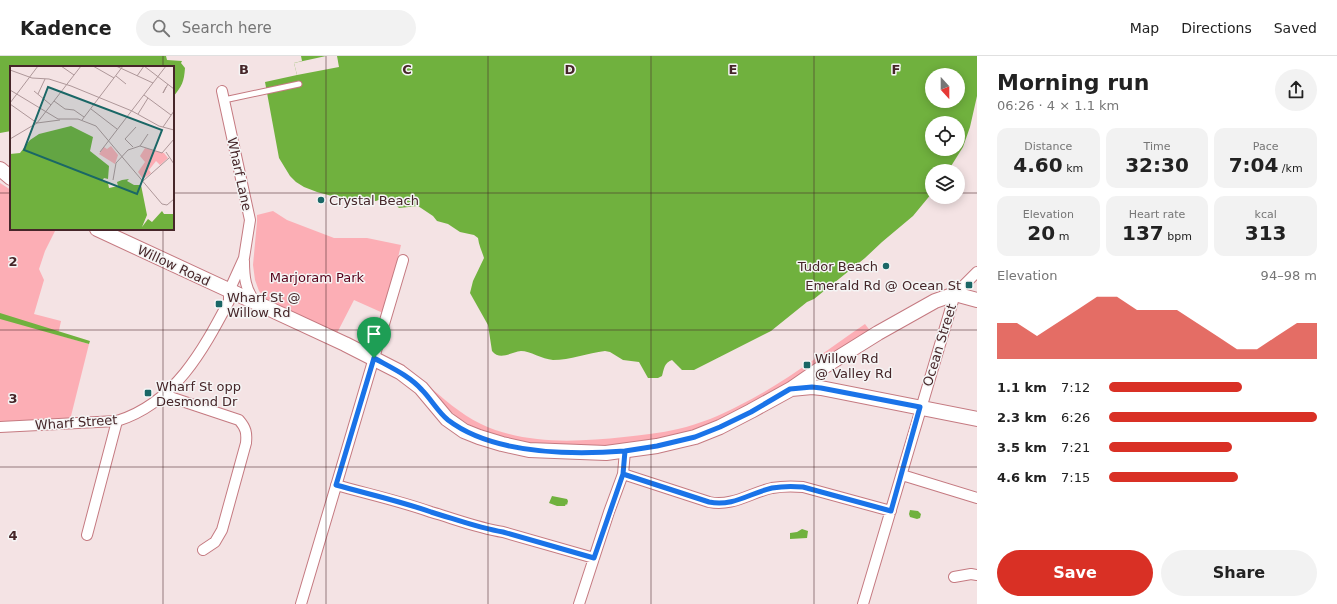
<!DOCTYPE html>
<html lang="en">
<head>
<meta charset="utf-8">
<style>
	:root { --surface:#fff; --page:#f2f2f2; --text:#222; --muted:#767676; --line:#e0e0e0; --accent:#d93025 }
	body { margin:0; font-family:"DejaVu Sans",sans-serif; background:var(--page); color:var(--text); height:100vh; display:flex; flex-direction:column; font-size:15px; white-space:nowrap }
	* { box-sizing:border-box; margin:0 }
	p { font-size:13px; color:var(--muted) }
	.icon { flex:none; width:22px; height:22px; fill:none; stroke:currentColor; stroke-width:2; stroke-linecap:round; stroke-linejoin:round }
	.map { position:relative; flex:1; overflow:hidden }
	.side { display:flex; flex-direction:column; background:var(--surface); width:360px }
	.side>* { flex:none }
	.needle { width:26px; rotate:159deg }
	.controls { position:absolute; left:925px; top:12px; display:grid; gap:8px }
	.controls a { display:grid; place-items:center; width:40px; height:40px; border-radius:50%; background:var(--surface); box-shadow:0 2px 10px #0003; font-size:20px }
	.pin { position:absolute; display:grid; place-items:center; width:34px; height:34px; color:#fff; margin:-41px -17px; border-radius:50% 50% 50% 0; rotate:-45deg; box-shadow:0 0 4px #0007 }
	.pin .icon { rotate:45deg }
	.round { display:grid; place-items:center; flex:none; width:42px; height:42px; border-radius:21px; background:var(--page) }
	.head { display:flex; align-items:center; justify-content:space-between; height:68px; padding:0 20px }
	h1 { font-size:22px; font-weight:700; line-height:30px }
	.metrics { display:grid; grid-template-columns:repeat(3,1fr); gap:6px; height:68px; padding:4px 20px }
	.metrics div { display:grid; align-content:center; border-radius:10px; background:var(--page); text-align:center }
	.metrics b { font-size:20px; font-weight:700 }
	.metrics small { font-size:11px; font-weight:400 }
	.metrics p { font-size:11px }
	.chart { height:112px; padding:8px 20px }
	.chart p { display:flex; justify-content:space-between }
	.chart svg { width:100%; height:72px; margin-top:4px; fill:var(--accent); opacity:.7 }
	.button { display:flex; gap:8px; margin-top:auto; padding:8px 20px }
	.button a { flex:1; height:46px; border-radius:24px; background:var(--accent); color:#fff; font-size:16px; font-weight:700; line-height:46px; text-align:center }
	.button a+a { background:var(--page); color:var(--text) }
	ul { padding:0 20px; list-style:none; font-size:13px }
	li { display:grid; grid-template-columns:64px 48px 1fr; align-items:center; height:30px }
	li i { height:10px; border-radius:5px; background:var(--accent) }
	header { display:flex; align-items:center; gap:24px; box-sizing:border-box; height:56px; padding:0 20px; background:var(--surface); border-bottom:1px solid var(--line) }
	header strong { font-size:19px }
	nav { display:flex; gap:22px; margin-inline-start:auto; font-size:14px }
	.search { width:280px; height:36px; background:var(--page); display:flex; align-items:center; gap:10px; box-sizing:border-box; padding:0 14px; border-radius:22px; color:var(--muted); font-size:15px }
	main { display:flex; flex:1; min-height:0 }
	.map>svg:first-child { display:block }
	.green { fill:#fcaeb5 }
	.water { fill:#70b13e; fill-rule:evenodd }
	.pier { fill:#f4e3e4 }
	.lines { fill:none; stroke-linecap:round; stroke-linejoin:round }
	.lane-casing { stroke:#c57a81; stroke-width:7 }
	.street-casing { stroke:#c57a81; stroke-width:12 }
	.secondary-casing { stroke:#c57a81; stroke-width:16 }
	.lane { stroke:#fff; stroke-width:5 }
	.street { stroke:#fff; stroke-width:10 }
	.secondary { stroke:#fff; stroke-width:14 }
	.route-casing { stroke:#fff; stroke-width:8 }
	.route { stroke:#1a73e8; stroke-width:5 }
	.grid { fill:none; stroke:#462629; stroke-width:1; stroke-opacity:0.55 }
	.poi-dot { fill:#1a6766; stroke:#f5f5f5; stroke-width:1.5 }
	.labels { text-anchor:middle; stroke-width:3; stroke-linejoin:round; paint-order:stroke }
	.street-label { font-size:13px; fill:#462629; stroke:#f5f5f5 }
	.poi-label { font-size:13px; fill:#462629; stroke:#f5f5f5; text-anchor:start }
	.park-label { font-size:13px; fill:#560019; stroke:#f5f5f5 }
	.inset-road { fill:none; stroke:#ae9799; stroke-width:1 }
	.view { fill:#1a6766; fill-opacity:0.15; stroke:#1a6766; stroke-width:2 }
	.inset-edge { fill:none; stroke:#462629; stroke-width:2 }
	.grid-label { font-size:13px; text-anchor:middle; font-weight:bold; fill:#462629; stroke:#f5f5f5; stroke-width:3; stroke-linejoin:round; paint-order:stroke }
</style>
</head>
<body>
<header>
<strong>Kadence</strong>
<div class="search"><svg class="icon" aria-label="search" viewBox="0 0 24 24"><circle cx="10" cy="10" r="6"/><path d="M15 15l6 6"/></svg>Search here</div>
<nav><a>Map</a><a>Directions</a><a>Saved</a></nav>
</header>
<main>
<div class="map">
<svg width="977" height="548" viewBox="0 0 977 548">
	<rect width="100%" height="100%" fill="#f4e3e4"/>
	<path class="green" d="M 0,127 L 11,134 L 11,173 L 56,173 L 45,195 L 39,213 L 44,224 L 34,258 L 61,265 L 58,279 L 89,288 L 70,364 L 0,367 Z
		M 273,155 L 287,164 L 334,182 L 367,182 L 401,189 L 393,223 L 383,257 L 354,244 L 337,277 L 280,251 L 265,242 L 259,235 L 255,224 L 253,209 L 257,166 L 257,159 Z
		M 865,268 L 871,276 L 773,337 L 711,370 L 664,384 L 601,391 L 541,391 L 485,377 L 473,371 L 458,362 L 444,349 L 425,327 C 443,342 460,358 481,368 C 525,389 577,386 624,381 C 642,379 661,377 678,373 C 700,368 721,359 740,349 C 784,327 824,296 865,268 Z"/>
	<path class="water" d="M 0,0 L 166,0 L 167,4 L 182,5 L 181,7 L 185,12 C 184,26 182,30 173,41 L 173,11 L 11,11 L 11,75 L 0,77 Z
		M 301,0 L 977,0 L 977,40 L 970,71 L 963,91 L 948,115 L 932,115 L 932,137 L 913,160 L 882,186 L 865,202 L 814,243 L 807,246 L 771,275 L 694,314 L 682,314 L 672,304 C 664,307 664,313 662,320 L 658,322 L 648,322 L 639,306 L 623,304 L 610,296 L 605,295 C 588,297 570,304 553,304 C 542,303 530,295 521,295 C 511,296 500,305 492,295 L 488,269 L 470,237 L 473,225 L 484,202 C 482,195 479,190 478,182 L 474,179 L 460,176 L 448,168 L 437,165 L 433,160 L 418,150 L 399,152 L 396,149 L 395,145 L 390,143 L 384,142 L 376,145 L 343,143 L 317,136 L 304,131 L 296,126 L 290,120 L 279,102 L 265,26 L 297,19 L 294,7 L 302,5 ZM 932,19 L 958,19 L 958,45 L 932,45 ZM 932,67 L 958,67 L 958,93 L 932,93 Z
		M 0,257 L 90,285 L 89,288 L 0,263 Z
		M 552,440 L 567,443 L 568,445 L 567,449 L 566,448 L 565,450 L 557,450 L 549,447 Z
		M 910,454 L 918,455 L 921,458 L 920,462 L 917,463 L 910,461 L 909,458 Z
		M 802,473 L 808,475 L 807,482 L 790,483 L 790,477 L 797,476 Z"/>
	<path class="pier" d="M 326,0 L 337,0 L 339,11 L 297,19 L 294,7 Z"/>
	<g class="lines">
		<defs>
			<path id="lane" d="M 224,44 L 299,28"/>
			<path id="street" d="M 244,205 C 244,219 245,235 256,246
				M 164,339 L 239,364 C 246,372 247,377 246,387 L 222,474 L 215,486 L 203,494
				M 0,371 L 117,365 C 175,347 203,294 229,245 L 229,235 L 244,202 L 250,164 L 222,35
				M 623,418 L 709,446 C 732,451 750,437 772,432 C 783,430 792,430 803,431 L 891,455
				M 902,419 L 977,442
				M 336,429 C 368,438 400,445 431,456 C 455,463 478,472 503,476 L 594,502
				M 87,479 L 117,365
				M 954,521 L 971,518 L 977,519
				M 301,548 L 403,204
				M 579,548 L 609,456 L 623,418 L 625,395
				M 863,548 L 955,238 L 977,216"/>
			<path id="secondary" d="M 0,113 L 11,122
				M 97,173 L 345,288 L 400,316 L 421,332 L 447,363 L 464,375 L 479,381 L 502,388 L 529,394 L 606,397 L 657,390 L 695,381 L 720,371 L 751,355 L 791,333 L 817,315 L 878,277 L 935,245 L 955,238 L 977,244
				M 791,333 L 812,331 L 821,332 L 977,363"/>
		</defs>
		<use href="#lane" class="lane-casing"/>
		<use href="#street" class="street-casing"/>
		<use href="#secondary" class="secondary-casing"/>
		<use href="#lane" class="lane"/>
		<use href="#street" class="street"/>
		<use href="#secondary" class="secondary"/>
	</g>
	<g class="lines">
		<defs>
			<path id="route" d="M 374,302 C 390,311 410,320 422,334 C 431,343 438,356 448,364 C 494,399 570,399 625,395 L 623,418 L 709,446 C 733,451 750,437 772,432 C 783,430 792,430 803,431 L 891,455 L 920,351 L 821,332 L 812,331 L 790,333 L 751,356 L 720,371 L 695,381 L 657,390 L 625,395 L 623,418 L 594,502 L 503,476 C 478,472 455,463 431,456 C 400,445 368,438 336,429 L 374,302"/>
		</defs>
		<use href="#route" class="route-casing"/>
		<use href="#route" class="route"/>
	</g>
	<path class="grid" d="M 163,0 L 163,11M 326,0 L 326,548M 488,0 L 488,548M 651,0 L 651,548M 814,0 L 814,548M 0,137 L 11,137M 173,137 L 932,137M 958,137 L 977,137M 163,173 L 163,548M 0,274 L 977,274M 0,411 L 977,411"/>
	<g class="poi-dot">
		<circle cx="321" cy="144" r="4"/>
		<circle cx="886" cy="210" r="4"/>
		<rect x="965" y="225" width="8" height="8" rx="2"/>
		<rect x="215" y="244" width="8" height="8" rx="2"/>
		<rect x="803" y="305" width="8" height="8" rx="2"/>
		<rect x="144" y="333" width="8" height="8" rx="2"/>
	</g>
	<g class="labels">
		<g class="street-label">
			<text transform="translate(240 118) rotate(78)" y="5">Wharf Lane</text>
			<text transform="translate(174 209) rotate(25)" y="5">Willow Road</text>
			<text transform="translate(939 289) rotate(-73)" y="5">Ocean Street</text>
			<text transform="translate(76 366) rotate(-4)" y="5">Wharf Street</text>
		</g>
		<g class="poi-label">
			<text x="329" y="149">Crystal Beach</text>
			<text x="878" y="215" text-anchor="end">Tudor Beach</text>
			<text x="961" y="234" text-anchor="end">Emerald Rd @ Ocean St</text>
			<text x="227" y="246">Wharf St @<tspan x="227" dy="15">Willow Rd</tspan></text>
			<text x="815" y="307">Willow Rd<tspan x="815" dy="15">@ Valley Rd</tspan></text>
			<text x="156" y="335">Wharf St opp<tspan x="156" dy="15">Desmond Dr</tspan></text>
		</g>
		<g class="park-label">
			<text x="317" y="226">Marjoram Park</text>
		</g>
	</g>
	<g transform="translate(10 10)">
		<rect width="164" height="164" fill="#f4e3e4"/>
		<path d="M 101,80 L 108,89 L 105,98 L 89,88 L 94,81 L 97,83 ZM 135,82 L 154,87 L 158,92 L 150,99 L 146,95 L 139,104 L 141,107 L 133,113 L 128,106 L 135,96 L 130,90 Z" fill="#fcaeb5"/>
		<path d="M 61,60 L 83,71 L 80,85 L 99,100 L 98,113 L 94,112 L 92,115 L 98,117 L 99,122 L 108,120 L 107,116 L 112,114 L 119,113 L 117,115 L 124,119 L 131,119 L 137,149 L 132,161 L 138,153 L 142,156 L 152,145 L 154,148 L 164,148 L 164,164 L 0,164 L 0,88 L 10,87 L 20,74 L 29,68 Z" fill="#70b13e"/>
		<path class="inset-road" d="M 51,0 L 64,9M 83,0 L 104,12M 106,0 L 143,17M 134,0 L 164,23M 0,4 L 22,12 L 39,13 L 61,20 L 122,45 L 149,60 L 164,64M 106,10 L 116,18M 127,10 L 134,0M 156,21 L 153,27 L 158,18M 0,24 L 48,53 L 68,53 L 86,60 L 152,138 L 157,139 L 164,133M 24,25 L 41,39M 28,28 L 35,13M 134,29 L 161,49M 44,35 L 55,43 L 64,44 L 74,51M 0,37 L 28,0M 0,38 L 27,57M 81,43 L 107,63M 128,48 L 138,32M 72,54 L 113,0M 27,57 L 71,0M 153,61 L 164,45M 0,73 L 27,57 L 50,54M 130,80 L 138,68M 123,81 L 115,73 L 126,61M 90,86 L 156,0M 156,86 L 164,98M 103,114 L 106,97 L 118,84 L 130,80 L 152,87 L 164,73M 133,115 L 159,92"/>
		<path class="view" d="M 38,21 L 152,64 L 127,128 L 14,84 Z"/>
		<rect width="164" height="164" class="inset-edge"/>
	</g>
	<g class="grid-label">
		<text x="244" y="18">B</text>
		<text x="407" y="18">C</text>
		<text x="570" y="18">D</text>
		<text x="733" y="18">E</text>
		<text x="896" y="18">F</text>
		<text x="13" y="210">2</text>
		<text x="13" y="347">3</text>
		<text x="13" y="484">4</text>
	</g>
</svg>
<div class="controls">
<a><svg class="needle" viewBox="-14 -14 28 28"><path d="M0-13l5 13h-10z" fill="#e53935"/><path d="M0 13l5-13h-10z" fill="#767676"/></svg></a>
<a><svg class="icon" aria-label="locate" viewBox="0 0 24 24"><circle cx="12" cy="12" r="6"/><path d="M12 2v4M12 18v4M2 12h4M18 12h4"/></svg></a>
<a><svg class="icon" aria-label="layers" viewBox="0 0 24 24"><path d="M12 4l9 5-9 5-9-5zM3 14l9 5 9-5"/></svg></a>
</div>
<div class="pin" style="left:374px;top:302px;background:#1e9e55"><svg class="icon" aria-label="arrive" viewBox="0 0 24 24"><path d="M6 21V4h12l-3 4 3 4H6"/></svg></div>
</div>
<section class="side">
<div class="head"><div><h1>Morning run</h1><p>06:26 · 4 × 1.1 km</p></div><a class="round"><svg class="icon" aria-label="share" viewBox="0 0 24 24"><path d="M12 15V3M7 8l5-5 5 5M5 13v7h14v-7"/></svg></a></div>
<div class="metrics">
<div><p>Distance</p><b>4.60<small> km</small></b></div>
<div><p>Time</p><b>32:30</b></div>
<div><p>Pace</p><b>7:04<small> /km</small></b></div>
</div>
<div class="metrics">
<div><p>Elevation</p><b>20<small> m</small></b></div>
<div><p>Heart rate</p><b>137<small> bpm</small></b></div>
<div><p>kcal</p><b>313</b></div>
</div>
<div class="chart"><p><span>Elevation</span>94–98 m</p>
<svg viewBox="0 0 160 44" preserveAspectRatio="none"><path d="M0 44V22L10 22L20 30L30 22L40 14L50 6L60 6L70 14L80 14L90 14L100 22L110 30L120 38L130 38L140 30L150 22L160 22V44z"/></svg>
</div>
<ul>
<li><b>1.1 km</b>7:12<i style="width:64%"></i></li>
<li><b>2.3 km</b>6:26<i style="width:100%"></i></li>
<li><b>3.5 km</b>7:21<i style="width:59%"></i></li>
<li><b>4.6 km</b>7:15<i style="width:62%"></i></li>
</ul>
<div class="button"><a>Save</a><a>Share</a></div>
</section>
</main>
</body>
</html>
